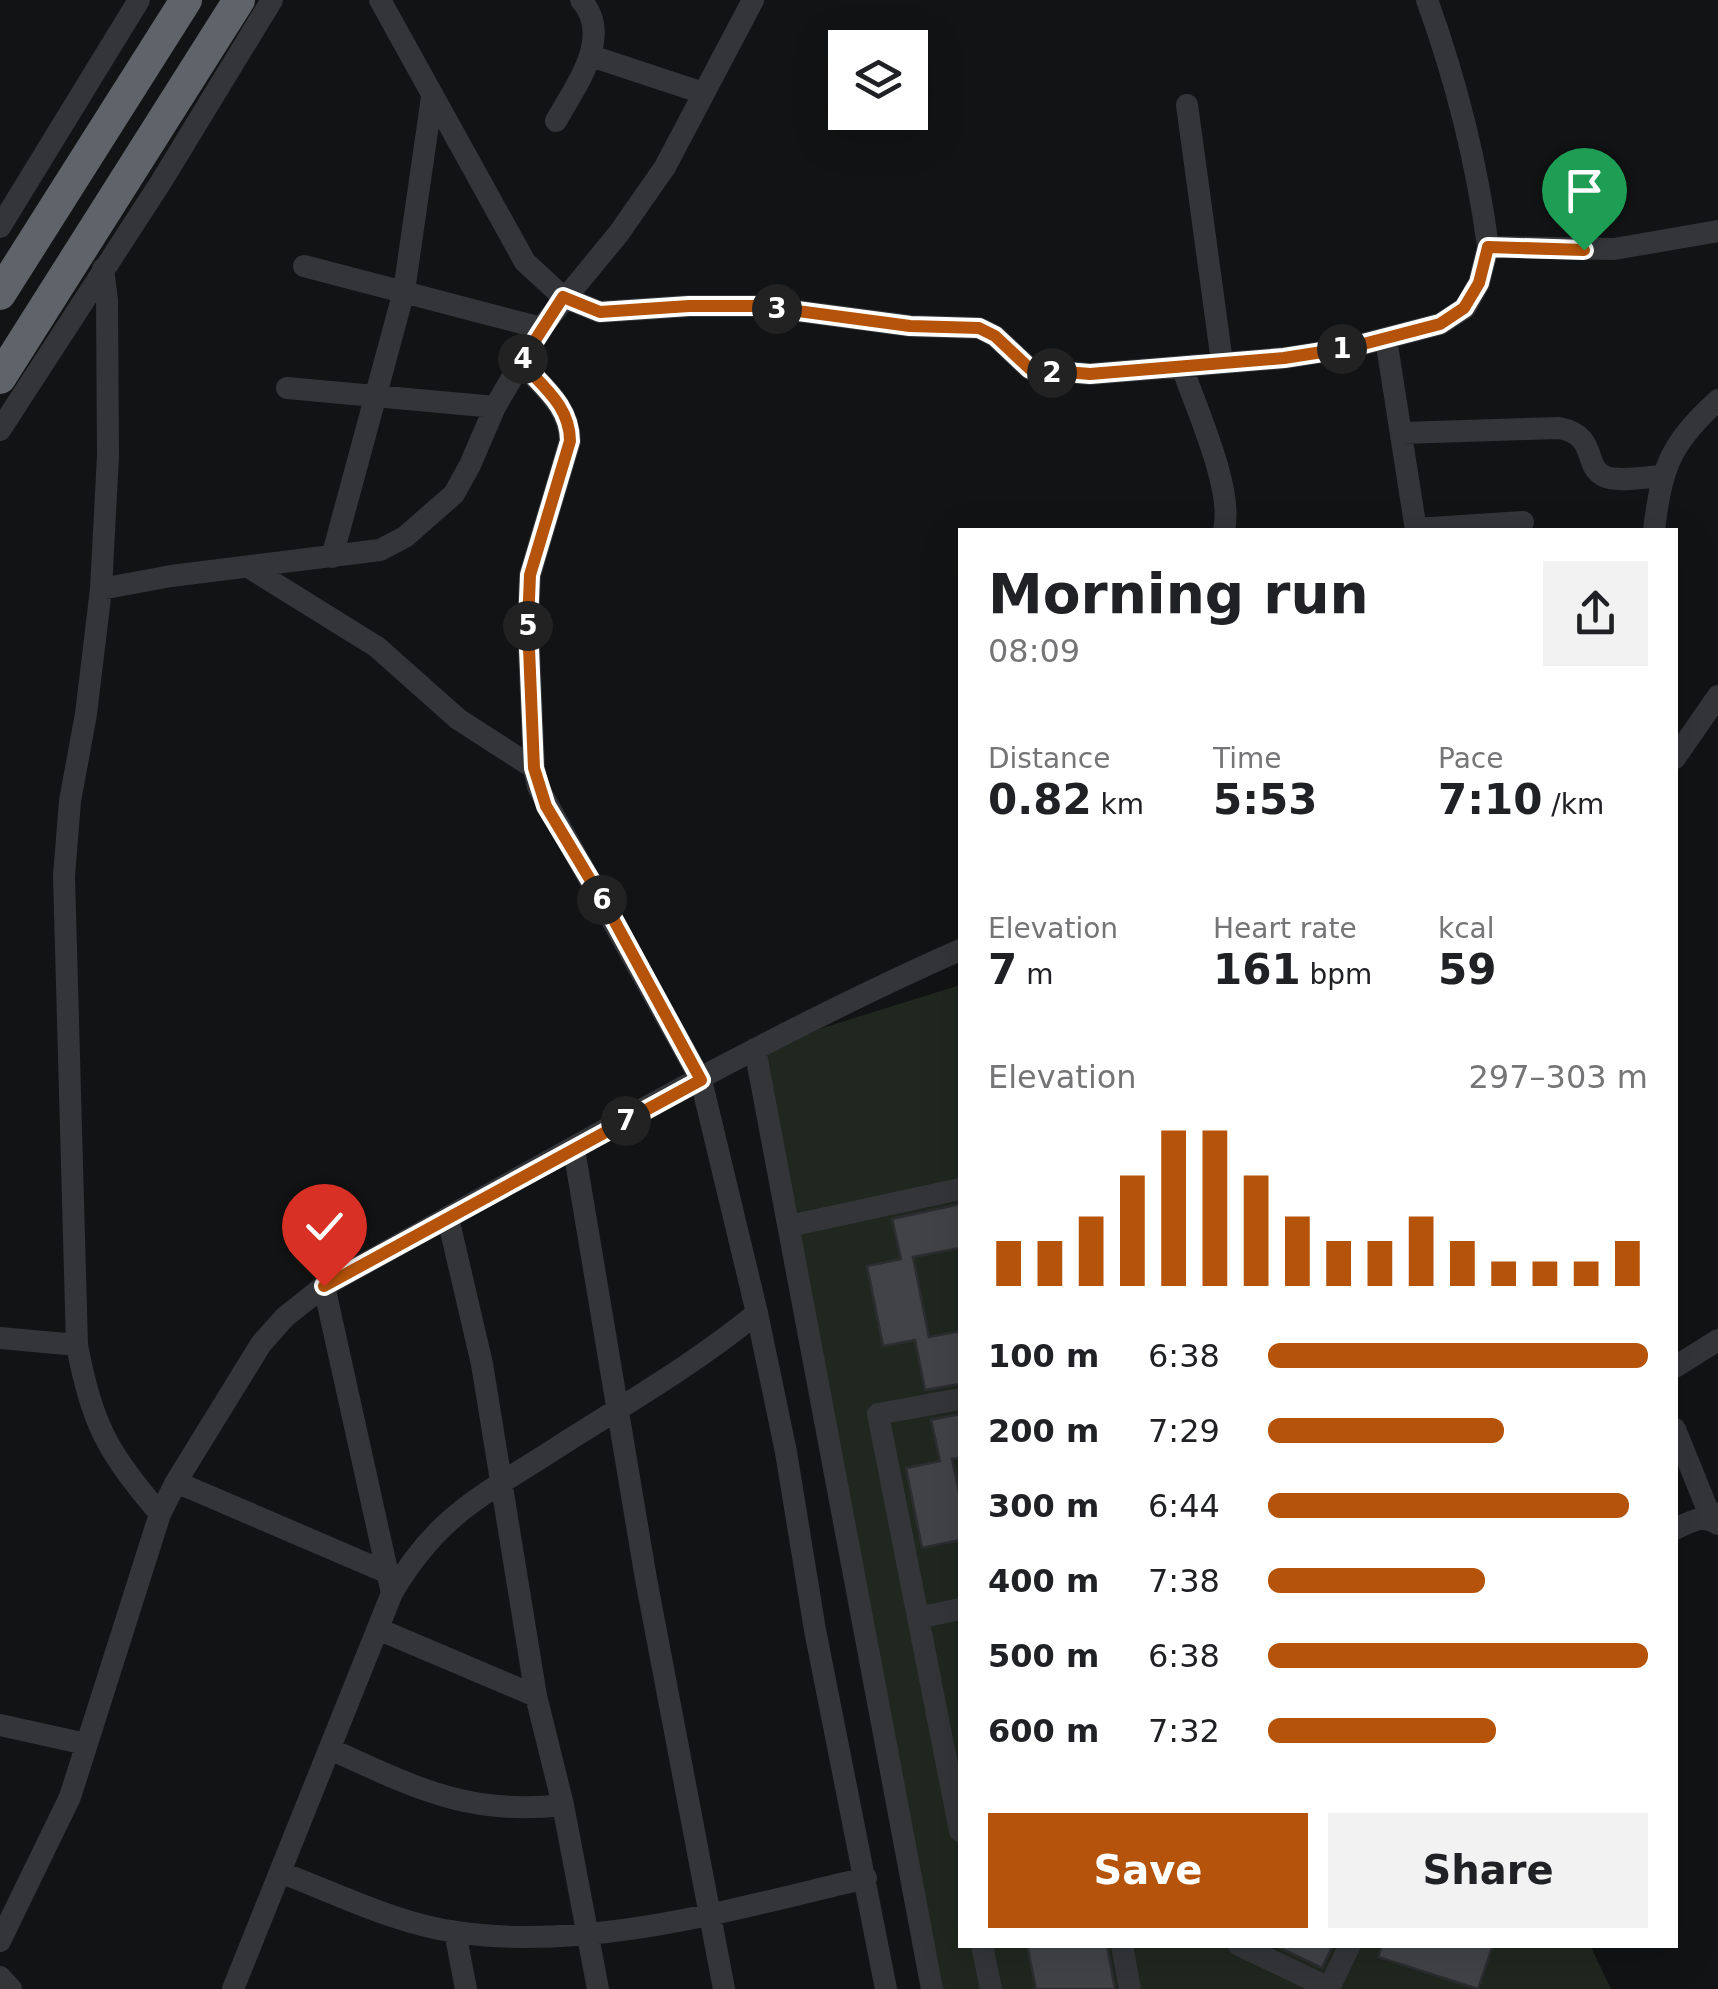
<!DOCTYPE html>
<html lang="en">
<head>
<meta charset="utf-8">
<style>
	:root { --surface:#fff; --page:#f2f2f2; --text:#202124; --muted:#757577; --accent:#b45309 }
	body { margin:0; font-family:"DejaVu Sans",sans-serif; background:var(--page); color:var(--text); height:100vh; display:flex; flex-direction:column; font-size:38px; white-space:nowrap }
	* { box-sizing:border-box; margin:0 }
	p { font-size:32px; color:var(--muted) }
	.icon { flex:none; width:55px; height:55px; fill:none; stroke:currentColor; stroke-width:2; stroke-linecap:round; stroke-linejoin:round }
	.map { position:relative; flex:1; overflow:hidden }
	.sheet { position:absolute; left:958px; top:528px; width:720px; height:1420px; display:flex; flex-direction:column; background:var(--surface); border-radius:0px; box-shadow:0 10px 40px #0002 }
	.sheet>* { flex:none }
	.controls { position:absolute; left:828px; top:30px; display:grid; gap:20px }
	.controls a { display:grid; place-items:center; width:100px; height:100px; border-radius:0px; background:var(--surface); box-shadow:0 10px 40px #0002; font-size:50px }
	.pin { position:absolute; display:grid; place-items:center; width:85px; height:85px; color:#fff; margin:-102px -42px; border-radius:50% 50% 50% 0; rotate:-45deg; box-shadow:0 0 10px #0007 }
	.pin .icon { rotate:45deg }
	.km { position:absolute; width:50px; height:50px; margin:-25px; border-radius:50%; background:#222; color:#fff; font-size:28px; line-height:50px; text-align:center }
	.round { display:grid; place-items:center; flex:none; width:105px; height:105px; border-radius:0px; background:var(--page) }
	.head { display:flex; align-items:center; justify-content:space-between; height:170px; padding:0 30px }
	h1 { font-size:55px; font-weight:600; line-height:75px }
	.stats { display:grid; grid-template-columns:repeat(3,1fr); gap:15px; height:170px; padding:10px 30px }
	.stats div { display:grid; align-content:center }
	.stats b { font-size:42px; font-weight:600 }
	.stats small { font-size:28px; font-weight:400 }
	.stats p { font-size:28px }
	.chart { height:280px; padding:20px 30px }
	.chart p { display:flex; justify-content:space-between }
	.chart svg { width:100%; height:180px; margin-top:10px; stroke:var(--accent); stroke-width:6 }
	.primary-button { display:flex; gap:20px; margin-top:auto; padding:20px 30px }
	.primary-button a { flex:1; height:115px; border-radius:0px; background:var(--accent); color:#fff; font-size:40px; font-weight:600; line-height:115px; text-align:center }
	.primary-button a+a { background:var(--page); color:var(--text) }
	ul { padding:0 30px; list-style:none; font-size:32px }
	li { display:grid; grid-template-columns:160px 120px 1fr; align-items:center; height:75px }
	li i { height:25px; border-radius:12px; background:var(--accent) }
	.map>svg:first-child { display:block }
	.green { fill:#1f271f }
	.building { fill:#414347; stroke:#2c2d30; stroke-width:2.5 }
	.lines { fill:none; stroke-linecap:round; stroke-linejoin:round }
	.minor { stroke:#333539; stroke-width:22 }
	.highway { stroke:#5f646b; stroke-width:32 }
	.route-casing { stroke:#fff; stroke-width:20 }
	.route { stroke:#b45309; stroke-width:12 }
</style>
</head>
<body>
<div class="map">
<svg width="1718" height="1989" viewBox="0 0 1718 1989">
	<rect width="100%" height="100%" fill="#121314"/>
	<path class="green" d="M 960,985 L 960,1945 L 1590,1945 L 1611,1989 L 932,1989 L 755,1049 Z"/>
	<path class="building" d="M 960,1204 L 960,1248 L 913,1257 L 929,1337 L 960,1331 L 960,1384 L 925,1390 L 915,1340 L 883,1346 L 867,1266 L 901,1259 L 892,1219 Z
		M 960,1414 L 960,1458 L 952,1459 L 960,1497 L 960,1540 L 922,1548 L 906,1468 L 940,1461 L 931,1420 Z
		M 1027,1945 L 1107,1945 L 1115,1989 L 1036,1989 Z
		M 1274,1945 L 1333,1945 L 1322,1968 Z
		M 1382,1945 L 1493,1945 L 1478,1989 L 1378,1957 Z"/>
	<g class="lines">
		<path class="minor" d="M 380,0 L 525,262 L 563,297 L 600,312 L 689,306 L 760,306 L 911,326 L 979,328 L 995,336 L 1030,369 L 1090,374 L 1284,358 L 1348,348 L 1440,324 L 1465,308 L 1479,283 L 1488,247
			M 1427,0 C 1456,80 1477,163 1488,247 L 1614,249 L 1718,231
			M 591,56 L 703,93
			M 1187,105 L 1222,362
			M 556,121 C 575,86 614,37 581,0
			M 0,227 L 139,0
			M 304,266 L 541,328
			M 103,269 L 107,300 L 108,456 L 101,589 L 86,714 L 70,801 L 64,876 L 77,1345 C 92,1426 108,1452 160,1514
			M 1386,339 L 1416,530
			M 521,363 C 543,387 569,406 570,441 L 530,575 L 528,624 L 534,768 L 538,787 L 701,1080 L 757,1313 L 786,1452 L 815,1630 L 886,1989
			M 1182,367 C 1196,408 1234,490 1224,530
			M 287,388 L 495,407
			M 0,430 L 161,182 L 272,0
			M 1402,433 L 1559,428 C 1600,436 1581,467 1606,477 C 1621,482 1646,477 1662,476
			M 1416,529 L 1523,522
			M 1654,530 C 1662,466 1670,444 1718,400
			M 332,557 L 404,291 L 432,97
			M 250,568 L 377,647 L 458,719 L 534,768
			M 101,589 L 171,576 L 380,550 L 405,537 L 454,494 L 470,465 L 495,407 L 541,328 L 619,233 L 665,167 L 753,0
			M 1675,758 L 1718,696
			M 755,1049 L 932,1989
			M 574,1149 L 646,1579 L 724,1989
			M 448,1218 L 482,1364 L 536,1696 L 563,1805 L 598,1989
			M 789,1226 L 960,1189
			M 324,1286 L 392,1593
			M 0,1338 L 77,1345
			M 1675,1367 L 1718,1340
			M 960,1399 L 878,1414 L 960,1831
			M 1675,1429 L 1711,1518 L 1718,1514
			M 176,1482 L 388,1573
			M 1675,1529 C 1690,1522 1704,1513 1718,1524
			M 918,1618 L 960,1609
			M 378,1629 L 536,1696
			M 0,1725 L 86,1744
			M 330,1749 C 414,1787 468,1816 563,1805
			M 282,1873 C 338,1894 397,1924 456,1932 C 589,1952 737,1908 866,1878
			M 455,1932 L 466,1989
			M 0,1941 L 70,1797 L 160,1514 L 176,1482 L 261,1344 L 285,1317 L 324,1286 C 534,1171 741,1047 960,950
			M 982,1945 L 991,1989
			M 1122,1945 L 1130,1989
			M 1239,1945 L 1329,1988 L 1350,1945
			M 0,1977 L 11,1989
			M 233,1989 L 392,1593 C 439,1513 484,1495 558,1447 C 625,1404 695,1364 757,1313"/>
		<path class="highway" d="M 0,294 L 186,0
			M 0,378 L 239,0"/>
	</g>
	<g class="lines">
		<defs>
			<path id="route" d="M 324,1286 L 701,1080 L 609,911 L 546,806 L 534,768 L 528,624 L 530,575 L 570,441 C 570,406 543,387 521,362 L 563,297 L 600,312 L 689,306 L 760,306 L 910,326 L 979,328 L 995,336 L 1030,369 L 1090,374 L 1284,358 L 1348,348 L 1440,324 L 1464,308 L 1479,283 L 1488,247 L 1584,250"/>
		</defs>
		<use href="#route" class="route-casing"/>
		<use href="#route" class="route"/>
	</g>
</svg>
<div class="controls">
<a><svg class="icon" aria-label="layers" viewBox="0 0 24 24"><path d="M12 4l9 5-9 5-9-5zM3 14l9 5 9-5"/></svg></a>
</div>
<div class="pin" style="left:1584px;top:250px;background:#1e9e55"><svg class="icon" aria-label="arrive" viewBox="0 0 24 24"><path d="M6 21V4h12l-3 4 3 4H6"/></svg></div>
<div class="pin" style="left:324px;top:1286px;background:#d93025"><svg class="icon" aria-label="check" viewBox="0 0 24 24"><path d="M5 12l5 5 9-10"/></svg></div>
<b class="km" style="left:1342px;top:349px">1</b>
<b class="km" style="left:1052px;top:373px">2</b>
<b class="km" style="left:777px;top:309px">3</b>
<b class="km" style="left:523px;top:359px">4</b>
<b class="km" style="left:528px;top:626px">5</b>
<b class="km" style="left:602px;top:900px">6</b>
<b class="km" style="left:626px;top:1121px">7</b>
<section class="sheet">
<div class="head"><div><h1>Morning run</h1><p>08:09</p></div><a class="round"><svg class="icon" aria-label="share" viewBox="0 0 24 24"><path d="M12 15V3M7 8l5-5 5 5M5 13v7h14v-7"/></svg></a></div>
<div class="stats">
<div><p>Distance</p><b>0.82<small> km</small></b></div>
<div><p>Time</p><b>5:53</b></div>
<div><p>Pace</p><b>7:10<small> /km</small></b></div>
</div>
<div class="stats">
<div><p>Elevation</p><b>7<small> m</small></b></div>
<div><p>Heart rate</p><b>161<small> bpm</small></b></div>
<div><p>kcal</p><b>59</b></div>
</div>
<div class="chart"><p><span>Elevation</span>297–303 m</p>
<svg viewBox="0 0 160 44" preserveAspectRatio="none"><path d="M5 44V33M15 44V33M25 44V27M35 44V17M45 44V6M55 44V6M65 44V17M75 44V27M85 44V33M95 44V33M105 44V27M115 44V33M125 44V38M135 44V38M145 44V38M155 44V33"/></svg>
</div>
<ul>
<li><b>100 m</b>6:38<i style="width:100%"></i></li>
<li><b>200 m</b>7:29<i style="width:62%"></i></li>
<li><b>300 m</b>6:44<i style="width:95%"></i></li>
<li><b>400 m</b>7:38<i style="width:57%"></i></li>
<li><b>500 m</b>6:38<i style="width:100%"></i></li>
<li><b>600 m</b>7:32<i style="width:60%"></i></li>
</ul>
<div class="primary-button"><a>Save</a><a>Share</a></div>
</section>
</div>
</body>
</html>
